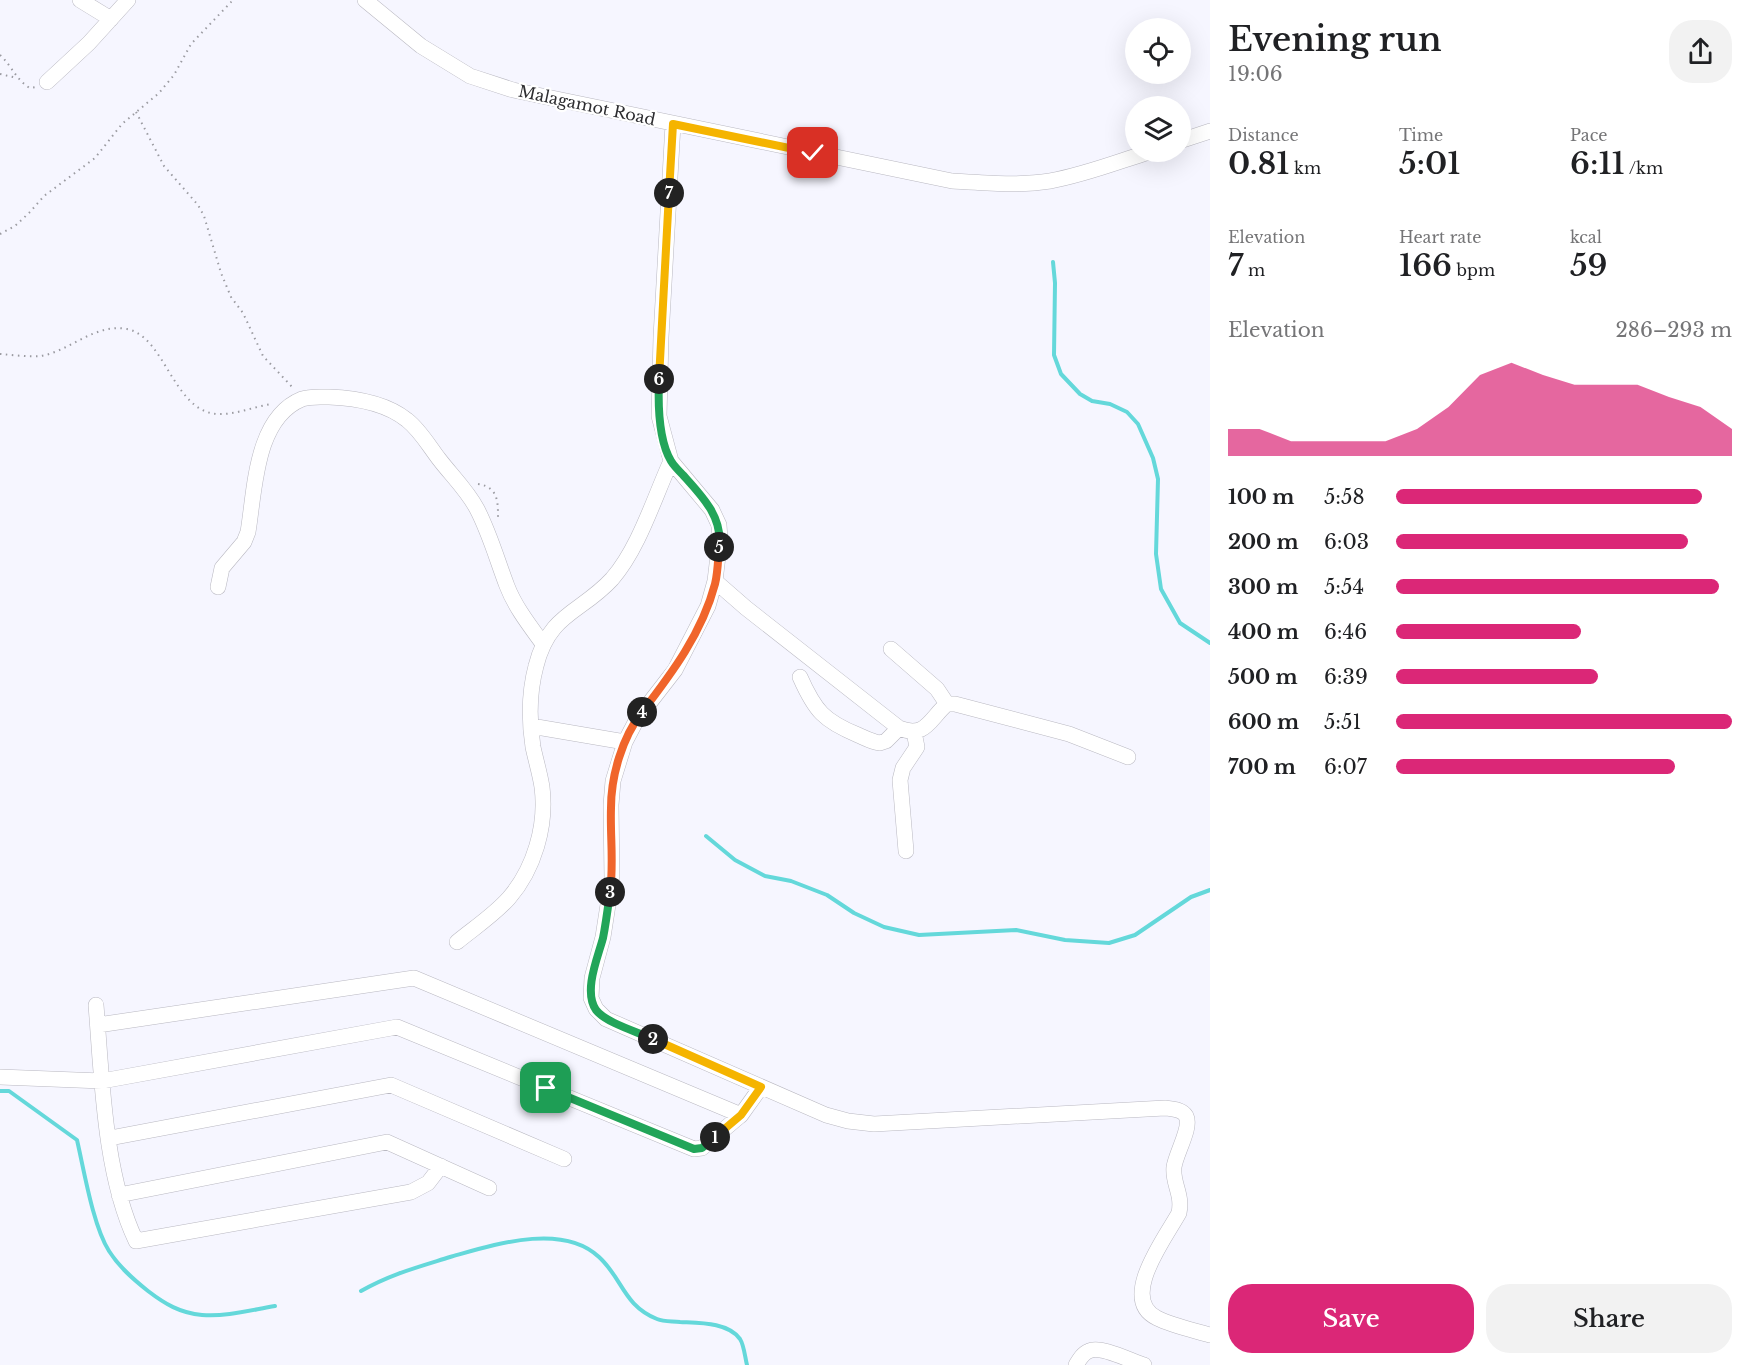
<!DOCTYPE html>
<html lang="en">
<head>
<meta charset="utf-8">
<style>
	:root { --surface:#fff; --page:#f2f2f2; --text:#202124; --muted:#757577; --accent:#db2777 }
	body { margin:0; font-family:"Libre Baskerville",serif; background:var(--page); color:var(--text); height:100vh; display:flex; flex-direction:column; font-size:22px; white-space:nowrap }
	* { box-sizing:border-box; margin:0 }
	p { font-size:20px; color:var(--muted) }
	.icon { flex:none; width:33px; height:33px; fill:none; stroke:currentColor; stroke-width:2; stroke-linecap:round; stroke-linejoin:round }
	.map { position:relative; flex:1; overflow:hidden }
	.details { display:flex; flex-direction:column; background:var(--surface); width:540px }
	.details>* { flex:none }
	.buttons { position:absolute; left:1125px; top:18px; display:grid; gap:12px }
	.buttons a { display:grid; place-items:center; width:66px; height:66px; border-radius:50%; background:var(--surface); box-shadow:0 6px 24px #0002; font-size:30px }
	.pin { position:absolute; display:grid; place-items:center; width:51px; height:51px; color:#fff; margin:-26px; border-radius:12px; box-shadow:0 3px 9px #0006 }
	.km { position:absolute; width:30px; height:30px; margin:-15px; border-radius:50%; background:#222; color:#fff; font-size:16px; line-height:30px; text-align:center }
	.round { display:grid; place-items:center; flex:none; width:63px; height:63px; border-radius:24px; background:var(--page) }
	.head { display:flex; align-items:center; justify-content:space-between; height:102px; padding:0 18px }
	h1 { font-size:33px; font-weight:600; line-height:45px }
	.stats { display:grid; grid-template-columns:repeat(3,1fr); gap:9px; height:102px; padding:6px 18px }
	.stats div { display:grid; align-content:center }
	.stats b { font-size:30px; font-weight:600 }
	.stats small { font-size:16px; font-weight:400 }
	.stats p { font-size:16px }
	.chart { height:168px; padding:12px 18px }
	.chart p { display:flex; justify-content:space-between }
	.chart svg { width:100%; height:108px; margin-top:6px; fill:var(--accent); opacity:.7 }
	.primary-button { display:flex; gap:12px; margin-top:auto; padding:12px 18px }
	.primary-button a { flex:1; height:69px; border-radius:24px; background:var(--accent); color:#fff; font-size:24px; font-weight:600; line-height:69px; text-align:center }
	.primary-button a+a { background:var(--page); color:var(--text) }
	ul { padding:0 18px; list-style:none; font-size:20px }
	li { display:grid; grid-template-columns:96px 72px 1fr; align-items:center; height:45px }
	li i { height:15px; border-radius:8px; background:var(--accent) }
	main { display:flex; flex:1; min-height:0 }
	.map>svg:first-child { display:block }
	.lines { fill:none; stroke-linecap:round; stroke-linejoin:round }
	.stream { stroke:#64d8da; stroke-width:4 }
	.minor-casing { stroke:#b9b8c1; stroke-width:16 }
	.path { stroke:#9b9ba1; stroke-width:2; stroke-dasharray:1.5 4.5; stroke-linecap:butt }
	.minor { stroke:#fff; stroke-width:15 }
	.split-1-casing { stroke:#fff; stroke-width:12 }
	.split-2-casing { stroke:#fff; stroke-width:12 }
	.split-3-casing { stroke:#fff; stroke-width:12 }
	.split-4-casing { stroke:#fff; stroke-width:12 }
	.split-5-casing { stroke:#fff; stroke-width:12 }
	.split-6-casing { stroke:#fff; stroke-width:12 }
	.split-7-casing { stroke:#fff; stroke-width:12 }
	.split-8-casing { stroke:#fff; stroke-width:12 }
	.split-1 { stroke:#22a559; stroke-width:8 }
	.split-2 { stroke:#f5b400; stroke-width:8 }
	.split-3 { stroke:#22a559; stroke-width:8 }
	.split-4 { stroke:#f0652b; stroke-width:8 }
	.split-5 { stroke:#f0652b; stroke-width:8 }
	.split-6 { stroke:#22a559; stroke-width:8 }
	.split-7 { stroke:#f5b400; stroke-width:8 }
	.split-8 { stroke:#f5b400; stroke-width:8 }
	.labels { text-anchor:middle; stroke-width:4.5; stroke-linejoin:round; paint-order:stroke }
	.street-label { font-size:16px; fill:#2e2e31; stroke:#fff }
</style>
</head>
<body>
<main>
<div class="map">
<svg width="1210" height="1365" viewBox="0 0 1210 1365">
	<rect width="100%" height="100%" fill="#f6f6ff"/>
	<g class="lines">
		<path class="stream" d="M 1053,262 L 1055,283 L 1054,355 L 1061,374 L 1080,394 L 1092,401 L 1110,404 L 1127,412 L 1138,424 L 1153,458 L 1158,479 L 1156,554 L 1161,589 L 1180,623 L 1210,643
			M 706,836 L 735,860 L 765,876 L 791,881 L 827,895 L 854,913 L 884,927 L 919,935 L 1016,930 L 1065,940 L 1109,943 L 1135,935 L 1191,897 L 1210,890
			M 0,1091 L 9,1091 L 77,1140 C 84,1170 93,1226 109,1251 C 119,1267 133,1279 148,1291 C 165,1304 180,1313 202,1315 C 226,1317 251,1310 275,1306
			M 361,1291 C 391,1274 418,1267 450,1257 C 493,1245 562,1222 599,1257 C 623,1279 623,1305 657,1319 C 664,1322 672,1321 680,1322 C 698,1323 728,1322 740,1339 C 744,1345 745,1357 747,1365"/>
		<defs>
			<path id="minor" d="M 80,0 L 111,19
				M 365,0 L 421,46 L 470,76 L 513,90 L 952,181 C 984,183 1019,186 1050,181 C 1084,175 1117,162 1149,152
				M 47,82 L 89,43 L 128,0
				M 673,124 L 661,337 L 659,416 L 671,461 L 712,510 L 719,525 L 720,539 L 715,581 L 708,606 L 675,670 L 637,719 L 625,742 L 613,781 L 611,805 L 612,879 L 603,937 L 592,978 L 591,998 L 596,1009 L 606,1019 L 826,1115 L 848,1121 L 874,1124 L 1165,1108 C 1172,1109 1182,1109 1186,1116 C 1192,1127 1176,1153 1174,1167 C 1172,1183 1183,1194 1179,1213 C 1166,1237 1118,1299 1157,1318 C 1173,1326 1193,1330 1210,1335
				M 1180,141 L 1210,131
				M 715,581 L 746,608 L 899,728 C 926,739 930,718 947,704 L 955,704 L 1069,734 L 1128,757
				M 218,587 L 222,568 L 244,542 L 248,532 C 255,490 255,418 302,399 C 310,396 321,397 329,397 C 355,398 386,403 407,420 C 420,430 429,446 439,459 C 452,476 467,490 477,509 C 490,534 497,560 507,586 C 515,607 530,626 543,644
				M 891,649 L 937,689 L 947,704
				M 800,677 C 815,711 824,721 858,735 C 865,738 872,742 880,743 L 886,741 L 899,728
				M 531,726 L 625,742
				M 906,851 L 900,780 L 903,768 L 917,747 L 914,732
				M 457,942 C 474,928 494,915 509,898 C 534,869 547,826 542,787 C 540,774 536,761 533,747 C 529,721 529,692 536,666 C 549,613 581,613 612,579 C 639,548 654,498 671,461
				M 96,1005 C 102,1078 104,1174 136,1241 L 411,1192 L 428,1183 L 441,1166
				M 98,1025 L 414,978 L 741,1115 L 761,1087
				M 0,1077 L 102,1081 L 397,1027 L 694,1149 L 702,1148 L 741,1115
				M 110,1138 L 391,1085 L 564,1159
				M 119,1195 L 387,1142 L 489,1188
				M 1076,1365 C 1079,1360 1083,1353 1089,1351 C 1100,1345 1131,1361 1144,1365"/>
		</defs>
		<use href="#minor" class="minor-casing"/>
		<path class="path" d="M 0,55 C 12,66 16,80 30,88 L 36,87
			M 0,74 L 17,78
			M 136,112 L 164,166 L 198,205 L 204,216 L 221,273 L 231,297 L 243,313 L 263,356 L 294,389
			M 0,234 L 15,226 L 30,212 L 44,196 L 95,158 L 122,124 L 159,93 L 174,75 L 191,44 L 233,0
			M 0,354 C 13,355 28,357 41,356 C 70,351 95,323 127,329 C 165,336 173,411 217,414 C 235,415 253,407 271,404
			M 478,484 C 499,487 498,503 498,520"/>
		<use href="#minor" class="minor"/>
	</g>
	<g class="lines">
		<defs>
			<path id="split-1" d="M 546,1088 L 694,1149 L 702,1148 L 715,1137"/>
			<path id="split-2" d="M 653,1039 L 761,1087 L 741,1115 L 715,1137"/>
			<path id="split-3" d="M 610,892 C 608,907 606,923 603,938 C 598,957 583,991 596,1010 C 606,1023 638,1032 653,1039"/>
			<path id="split-4" d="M 610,892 C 614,864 610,836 611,808 C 611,776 622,738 642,712"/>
			<path id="split-5" d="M 642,712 C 672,673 702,633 715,584 C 718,572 718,559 719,547"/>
			<path id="split-6" d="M 659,379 C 658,403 658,439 671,461 C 674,466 679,471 683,475 C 702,496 723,517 719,547"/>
			<path id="split-7" d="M 659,379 L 669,193"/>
			<path id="split-8" d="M 669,193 L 673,124 L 813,153"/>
		</defs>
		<use href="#split-1" class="split-1-casing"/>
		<use href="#split-2" class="split-2-casing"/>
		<use href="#split-3" class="split-3-casing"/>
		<use href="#split-4" class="split-4-casing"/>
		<use href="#split-5" class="split-5-casing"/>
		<use href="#split-6" class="split-6-casing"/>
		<use href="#split-7" class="split-7-casing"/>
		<use href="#split-8" class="split-8-casing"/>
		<use href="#split-1" class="split-1"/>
		<use href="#split-2" class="split-2"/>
		<use href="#split-3" class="split-3"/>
		<use href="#split-4" class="split-4"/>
		<use href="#split-5" class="split-5"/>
		<use href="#split-6" class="split-6"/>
		<use href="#split-7" class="split-7"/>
		<use href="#split-8" class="split-8"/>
	</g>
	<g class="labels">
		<g class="street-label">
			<text transform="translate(587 105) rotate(12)" y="6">Malagamot Road</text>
		</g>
	</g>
</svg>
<div class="buttons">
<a><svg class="icon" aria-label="locate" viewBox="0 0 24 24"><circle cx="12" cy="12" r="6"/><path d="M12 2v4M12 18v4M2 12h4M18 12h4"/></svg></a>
<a><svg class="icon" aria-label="layers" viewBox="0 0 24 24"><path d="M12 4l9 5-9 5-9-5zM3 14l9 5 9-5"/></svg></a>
</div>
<div class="pin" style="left:546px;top:1088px;background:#1e9e55"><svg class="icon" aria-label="arrive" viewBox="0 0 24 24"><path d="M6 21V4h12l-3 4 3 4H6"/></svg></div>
<div class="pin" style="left:813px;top:153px;background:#d93025"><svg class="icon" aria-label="check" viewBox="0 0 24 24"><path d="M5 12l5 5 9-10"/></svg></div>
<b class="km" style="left:715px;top:1137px">1</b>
<b class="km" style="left:653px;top:1039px">2</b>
<b class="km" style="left:610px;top:892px">3</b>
<b class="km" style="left:642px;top:712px">4</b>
<b class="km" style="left:719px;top:547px">5</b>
<b class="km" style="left:659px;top:379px">6</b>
<b class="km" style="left:669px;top:193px">7</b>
</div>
<section class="details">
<div class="head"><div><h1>Evening run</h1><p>19:06</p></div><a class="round"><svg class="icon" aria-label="share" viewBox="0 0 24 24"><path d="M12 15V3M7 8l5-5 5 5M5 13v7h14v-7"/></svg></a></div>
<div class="stats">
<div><p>Distance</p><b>0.81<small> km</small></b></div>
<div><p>Time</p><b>5:01</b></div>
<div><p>Pace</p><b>6:11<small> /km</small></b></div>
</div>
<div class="stats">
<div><p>Elevation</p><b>7<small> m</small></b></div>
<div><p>Heart rate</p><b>166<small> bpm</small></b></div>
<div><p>kcal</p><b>59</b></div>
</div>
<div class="chart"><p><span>Elevation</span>286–293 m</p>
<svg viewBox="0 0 160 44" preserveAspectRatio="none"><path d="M0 44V33L10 33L20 38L30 38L40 38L50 38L60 33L70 24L80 11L90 6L100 11L110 15L120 15L130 15L140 20L150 24L160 33V44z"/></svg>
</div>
<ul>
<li><b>100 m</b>5:58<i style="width:91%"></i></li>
<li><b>200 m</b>6:03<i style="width:87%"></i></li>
<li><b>300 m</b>5:54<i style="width:96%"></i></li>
<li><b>400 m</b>6:46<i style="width:55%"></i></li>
<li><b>500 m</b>6:39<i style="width:60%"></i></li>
<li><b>600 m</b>5:51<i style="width:100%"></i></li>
<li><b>700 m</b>6:07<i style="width:83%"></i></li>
</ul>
<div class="primary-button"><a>Save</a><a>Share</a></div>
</section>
</main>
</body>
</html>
